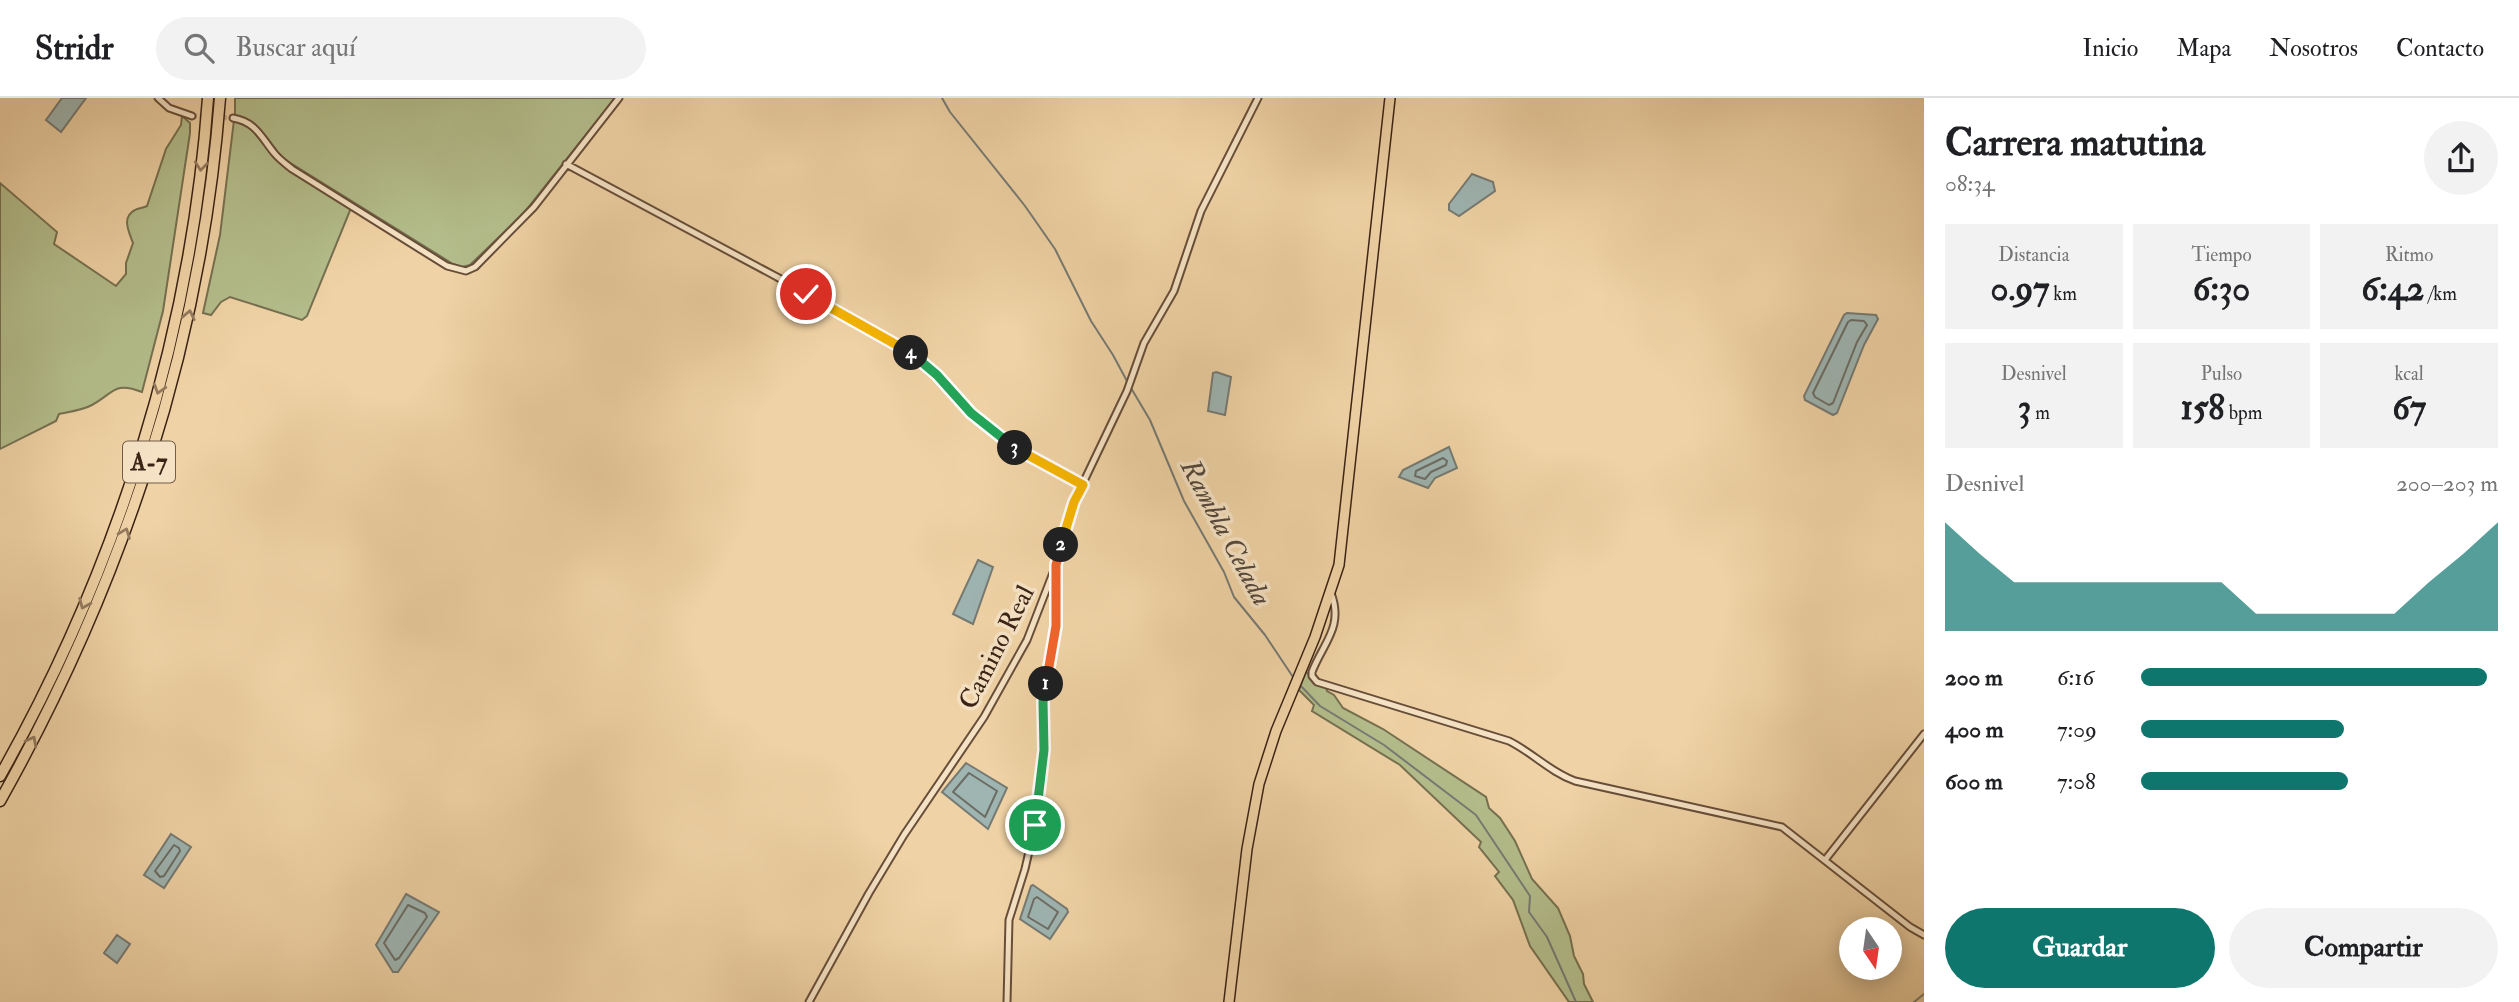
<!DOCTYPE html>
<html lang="es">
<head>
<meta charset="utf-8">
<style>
	:root { --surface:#fff; --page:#f2f2f2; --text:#202124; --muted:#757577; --line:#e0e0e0; --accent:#0f766e }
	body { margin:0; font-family:"IM FELL Double Pica",serif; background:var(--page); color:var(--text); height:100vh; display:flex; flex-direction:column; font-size:26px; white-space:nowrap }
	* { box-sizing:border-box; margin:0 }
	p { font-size:23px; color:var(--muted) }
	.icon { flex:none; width:38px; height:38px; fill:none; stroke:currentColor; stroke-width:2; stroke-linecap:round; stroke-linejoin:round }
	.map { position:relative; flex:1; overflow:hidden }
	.side { display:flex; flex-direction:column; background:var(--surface); width:595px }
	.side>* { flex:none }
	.needle { width:46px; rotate:167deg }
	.tools { position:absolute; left:1839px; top:819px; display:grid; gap:14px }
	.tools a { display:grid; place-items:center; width:63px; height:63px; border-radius:50%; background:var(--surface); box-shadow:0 4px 18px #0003; font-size:35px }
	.pin { position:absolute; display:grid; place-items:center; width:60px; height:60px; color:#fff; margin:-30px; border:4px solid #fff; border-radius:50%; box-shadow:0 2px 7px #0007 }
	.km { position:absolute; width:35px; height:35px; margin:-18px; border-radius:50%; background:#222; color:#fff; font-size:19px; line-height:35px; text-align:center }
	.round { display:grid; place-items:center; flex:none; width:74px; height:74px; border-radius:37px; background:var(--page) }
	.head { display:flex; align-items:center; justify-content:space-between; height:119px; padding:0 21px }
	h1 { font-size:38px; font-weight:800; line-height:52px }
	.stats { display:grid; grid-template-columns:repeat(3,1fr); gap:10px; height:119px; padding:7px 21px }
	.stats div { display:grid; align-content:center; border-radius:0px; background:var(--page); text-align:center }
	.stats b { font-size:35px; font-weight:800 }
	.stats small { font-size:19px; font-weight:400 }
	.stats p { font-size:19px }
	.chart { height:196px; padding:14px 21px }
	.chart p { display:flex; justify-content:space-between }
	.chart svg { width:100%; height:126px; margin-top:7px; fill:var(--accent); opacity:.7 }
	.action { display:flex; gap:14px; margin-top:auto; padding:14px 21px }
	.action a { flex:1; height:80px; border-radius:42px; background:var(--accent); color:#fff; font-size:28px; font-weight:800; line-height:80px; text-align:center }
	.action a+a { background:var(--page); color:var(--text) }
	ul { padding:0 21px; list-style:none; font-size:23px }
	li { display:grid; grid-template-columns:112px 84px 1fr; align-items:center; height:52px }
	li i { height:18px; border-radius:9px; background:var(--accent) }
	header { display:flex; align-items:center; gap:42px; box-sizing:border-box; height:98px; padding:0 35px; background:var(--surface); border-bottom:2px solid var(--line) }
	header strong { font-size:33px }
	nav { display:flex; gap:38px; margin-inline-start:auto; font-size:24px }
	.search { width:490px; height:63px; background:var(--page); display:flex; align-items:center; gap:18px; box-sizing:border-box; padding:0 24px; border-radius:38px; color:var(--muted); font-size:26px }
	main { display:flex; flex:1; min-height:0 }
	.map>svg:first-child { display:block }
	.green { fill:#b3bd8b; stroke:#767050; stroke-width:2 }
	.water { fill:#9eb5b2; stroke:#767a73; stroke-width:2 }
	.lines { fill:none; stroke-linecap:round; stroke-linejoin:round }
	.shore { stroke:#6c6c64; stroke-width:2 }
	.stream { stroke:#767a73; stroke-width:2 }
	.street-tunnel { stroke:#cbaf88; stroke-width:5; stroke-dasharray:5 2.5; stroke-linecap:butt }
	.street-casing { stroke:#674e39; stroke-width:9 }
	.primary-casing { stroke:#3a2215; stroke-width:12 }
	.highway-casing { stroke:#3a2215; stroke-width:13 }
	.street { stroke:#f5e2c4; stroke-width:5 }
	.primary { stroke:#efd2a5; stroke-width:9 }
	.highway { stroke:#efd2a5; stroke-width:10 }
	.oneway { stroke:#947a5d }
	.split-1-casing { stroke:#fff; stroke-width:14 }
	.split-2-casing { stroke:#fff; stroke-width:14 }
	.split-3-casing { stroke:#fff; stroke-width:14 }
	.split-4-casing { stroke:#fff; stroke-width:14 }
	.split-5-casing { stroke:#fff; stroke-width:14 }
	.split-1 { stroke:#22a559; stroke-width:9 }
	.split-2 { stroke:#f0652b; stroke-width:9 }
	.split-3 { stroke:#f5b400; stroke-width:9 }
	.split-4 { stroke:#22a559; stroke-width:9 }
	.split-5 { stroke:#f5b400; stroke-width:9 }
	.labels { text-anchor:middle; stroke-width:7; stroke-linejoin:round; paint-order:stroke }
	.shield { fill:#f5e2c4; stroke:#725c4a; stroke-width:2 }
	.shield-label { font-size:24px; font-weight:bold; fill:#3a2215 }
	.street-label { font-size:26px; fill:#3a2215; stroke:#f5e2c4 }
	.water-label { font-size:28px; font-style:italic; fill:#53473c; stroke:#f5e2c4 }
</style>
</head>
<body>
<header>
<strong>Stridr</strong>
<div class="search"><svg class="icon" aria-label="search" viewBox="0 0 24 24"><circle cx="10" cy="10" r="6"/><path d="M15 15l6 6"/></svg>Buscar aquí</div>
<nav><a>Inicio</a><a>Mapa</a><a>Nosotros</a><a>Contacto</a></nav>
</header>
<main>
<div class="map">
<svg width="1924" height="904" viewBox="0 0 1924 904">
	<rect width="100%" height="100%" fill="#efd2a5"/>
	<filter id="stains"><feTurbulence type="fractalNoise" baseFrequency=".00286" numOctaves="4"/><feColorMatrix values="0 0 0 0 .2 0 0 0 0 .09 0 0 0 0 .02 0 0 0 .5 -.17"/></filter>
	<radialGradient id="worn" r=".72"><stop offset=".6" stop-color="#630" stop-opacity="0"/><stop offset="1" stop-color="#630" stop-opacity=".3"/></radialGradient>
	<path class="green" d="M 235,0 L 615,0 L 523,116 L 470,167 L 462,169 L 453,166 L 284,61 C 265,45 261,23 235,18 Z
		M 182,18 L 190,25 L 190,35 L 163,213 L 142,294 C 114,283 114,295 92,307 C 83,312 69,314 59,316 L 56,323 L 0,351 L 0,85 L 57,134 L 54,146 L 116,188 L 126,176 L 126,165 L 133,145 C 129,134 121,119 135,112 C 138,110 143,110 147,108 L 166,51 L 181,27 Z
		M 234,22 L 252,28 L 273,56 L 351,110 L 307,218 L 302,222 L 230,199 L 221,204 L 211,217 L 203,215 L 220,137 Z
		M 1306,573 L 1314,585 L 1326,589 L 1327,593 L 1334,597 L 1343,610 L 1383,631 L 1486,699 L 1489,710 L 1500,720 L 1515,743 L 1532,781 L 1558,810 L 1570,838 L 1574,858 L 1583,876 L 1584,886 L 1593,904 L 1569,904 L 1530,848 L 1513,802 L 1495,778 L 1499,774 L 1479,749 L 1481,744 L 1400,667 L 1312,613 L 1314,607 L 1299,592 Z"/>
	<path class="water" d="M 62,0 L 86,0 L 61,34 L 46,22 Z
		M 1472,76 L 1493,84 L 1495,93 L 1459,118 L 1449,112 L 1449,106 Z
		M 1847,215 L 1876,217 L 1878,221 L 1864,247 L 1837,315 L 1833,317 L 1805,302 L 1804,298 L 1844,217 Z
		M 1216,274 L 1231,279 L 1225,317 L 1208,313 L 1213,275 Z
		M 1449,349 L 1457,370 L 1435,380 L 1428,390 L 1399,379 L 1403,372 Z
		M 978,462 L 993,469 L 973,526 L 953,516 Z
		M 966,665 L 1007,690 L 988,731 L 942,694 Z
		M 171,736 L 191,749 L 164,790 L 144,777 Z
		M 1033,787 L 1067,811 L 1068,814 L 1050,841 L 1020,821 L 1031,788 Z
		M 406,796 L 439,814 L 398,874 L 393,874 L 376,847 Z
		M 117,837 L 130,846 L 117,865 L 104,855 Z"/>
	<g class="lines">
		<path class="shore" d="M 1851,222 L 1864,223 L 1867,227 L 1857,244 L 1833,305 L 1829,307 L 1815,299 L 1813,295 L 1848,224 Z
			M 1443,360 L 1447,363 L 1446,367 L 1431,374 L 1425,381 L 1415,378 L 1416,373 Z
			M 969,675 L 997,693 L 985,719 L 953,694 Z
			M 174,747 L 179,750 L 180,753 L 164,778 L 160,779 L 155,773 Z
			M 1037,799 L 1058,814 L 1048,831 L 1028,819 L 1034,801 Z
			M 408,807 L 425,815 L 427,819 L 399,860 L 395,862 L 384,845 Z"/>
		<path class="stream" d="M 942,0 L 950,14 L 1025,108 L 1055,151 L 1091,223 L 1113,257 L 1128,285
			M 1131,290 L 1150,322 L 1184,403 L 1224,474 L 1234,499 L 1265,537 L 1293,579
			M 1299,586 L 1320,608 L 1384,647 L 1476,717 L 1530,798 L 1529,814 L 1547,839 L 1576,904
			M 1914,904 L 1924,896"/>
		<path class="street-tunnel" d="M 192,18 L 233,20"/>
		<defs>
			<path id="street" d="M 158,0 L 169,10 L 192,18
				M 233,20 C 256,24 261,39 275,56 C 280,62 286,66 292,71 L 447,168 L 466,173 L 475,169 L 534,109 L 619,0
				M 566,66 L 777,179 L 910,255 L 937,277 L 958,303 L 987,330 L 1025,357 L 1083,387
				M 1331,495 C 1344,529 1323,545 1312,574 L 1312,578 L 1317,584 L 1509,643 C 1533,655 1550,674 1575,683 L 1782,729 L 1910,829 L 1924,837
				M 1825,762 L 1924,636
				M 809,904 L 869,795 L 904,737 L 984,619 L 1027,542 L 1056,467 L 1074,404 L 1127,293 L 1144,245 L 1174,193 L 1201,113 L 1258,0
				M 1007,904 L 1009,822 L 1025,771 L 1035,727 L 1044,652 L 1043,604 L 1056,528 L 1056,471"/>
			<path id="primary" d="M 1229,904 L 1247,751 L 1259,686 L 1276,633 L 1315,539 L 1339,467 L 1390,0"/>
			<path id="highway" d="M 0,678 C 117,471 191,238 208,0
				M 0,703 C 122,486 201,249 220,0"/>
		</defs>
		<use href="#street" class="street-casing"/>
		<use href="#primary" class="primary-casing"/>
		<use href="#highway" class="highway-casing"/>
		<use href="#street" class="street"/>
		<use href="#primary" class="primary"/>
		<use href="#highway" class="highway"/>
	</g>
	<defs><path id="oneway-chevron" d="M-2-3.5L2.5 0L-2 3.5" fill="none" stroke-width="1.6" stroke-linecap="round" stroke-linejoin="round" transform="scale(1.75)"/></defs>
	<g class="oneway">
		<use href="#oneway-chevron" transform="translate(201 68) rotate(96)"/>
		<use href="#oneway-chevron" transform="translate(189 217) rotate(-78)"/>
		<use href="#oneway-chevron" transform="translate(159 291) rotate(107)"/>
		<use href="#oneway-chevron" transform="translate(125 435) rotate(-69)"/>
		<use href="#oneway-chevron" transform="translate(84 506) rotate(113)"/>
		<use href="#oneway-chevron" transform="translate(32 643) rotate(-62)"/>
	</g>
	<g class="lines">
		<defs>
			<path id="split-1" d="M 1035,727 L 1044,652 L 1043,604 L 1046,586"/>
			<path id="split-2" d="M 1046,586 L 1056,528 L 1056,467 L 1061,447"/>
			<path id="split-3" d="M 1015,350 L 1083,387 L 1074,404 L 1061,447"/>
			<path id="split-4" d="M 911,255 L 937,277 L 971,315 L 1015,350"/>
			<path id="split-5" d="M 806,196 L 911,255"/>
		</defs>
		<use href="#split-1" class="split-1-casing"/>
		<use href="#split-2" class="split-2-casing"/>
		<use href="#split-3" class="split-3-casing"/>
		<use href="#split-4" class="split-4-casing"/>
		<use href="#split-5" class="split-5-casing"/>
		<use href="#split-1" class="split-1"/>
		<use href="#split-2" class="split-2"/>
		<use href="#split-3" class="split-3"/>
		<use href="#split-4" class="split-4"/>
		<use href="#split-5" class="split-5"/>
	</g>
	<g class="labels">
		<rect class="shield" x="123" y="343.5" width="52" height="41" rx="5"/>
		<g class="shield-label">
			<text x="149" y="372">A-7</text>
		</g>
		<g class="street-label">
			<text transform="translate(996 549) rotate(-63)" y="9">Camino Real</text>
		</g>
		<g class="water-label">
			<text transform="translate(1227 434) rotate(62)" y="10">Rambla Celada</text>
		</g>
	</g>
	<rect width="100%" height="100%" filter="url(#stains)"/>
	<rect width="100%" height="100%" fill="url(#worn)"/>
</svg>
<div class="tools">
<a><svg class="needle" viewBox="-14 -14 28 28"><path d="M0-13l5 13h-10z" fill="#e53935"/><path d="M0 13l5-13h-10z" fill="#757577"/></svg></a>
</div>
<div class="pin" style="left:1035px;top:727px;background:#1e9e55"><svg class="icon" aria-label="arrive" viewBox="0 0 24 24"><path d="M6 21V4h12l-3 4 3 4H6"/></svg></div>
<div class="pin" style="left:806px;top:196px;background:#d93025"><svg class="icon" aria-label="check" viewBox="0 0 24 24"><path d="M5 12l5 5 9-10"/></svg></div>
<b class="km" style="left:1046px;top:586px">1</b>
<b class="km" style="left:1061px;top:447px">2</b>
<b class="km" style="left:1015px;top:350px">3</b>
<b class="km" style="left:911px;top:255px">4</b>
</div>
<section class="side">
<div class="head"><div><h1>Carrera matutina</h1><p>08:34</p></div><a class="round"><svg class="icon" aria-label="share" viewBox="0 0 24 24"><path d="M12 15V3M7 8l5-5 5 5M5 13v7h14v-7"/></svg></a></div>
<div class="stats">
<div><p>Distancia</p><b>0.97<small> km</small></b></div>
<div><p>Tiempo</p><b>6:30</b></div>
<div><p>Ritmo</p><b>6:42<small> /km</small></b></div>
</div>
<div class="stats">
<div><p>Desnivel</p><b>3<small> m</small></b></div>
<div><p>Pulso</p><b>158<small> bpm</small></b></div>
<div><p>kcal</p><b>67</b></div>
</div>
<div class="chart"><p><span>Desnivel</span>200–203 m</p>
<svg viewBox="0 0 160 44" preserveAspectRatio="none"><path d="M0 44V6L10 17L20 27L30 27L40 27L50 27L60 27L70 27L80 27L90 38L100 38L110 38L120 38L130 38L140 27L150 17L160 6V44z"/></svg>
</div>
<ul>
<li><b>200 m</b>6:16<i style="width:97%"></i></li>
<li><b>400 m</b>7:09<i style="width:57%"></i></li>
<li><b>600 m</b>7:08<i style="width:58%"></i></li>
</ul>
<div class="action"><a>Guardar</a><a>Compartir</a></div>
</section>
</main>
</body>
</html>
